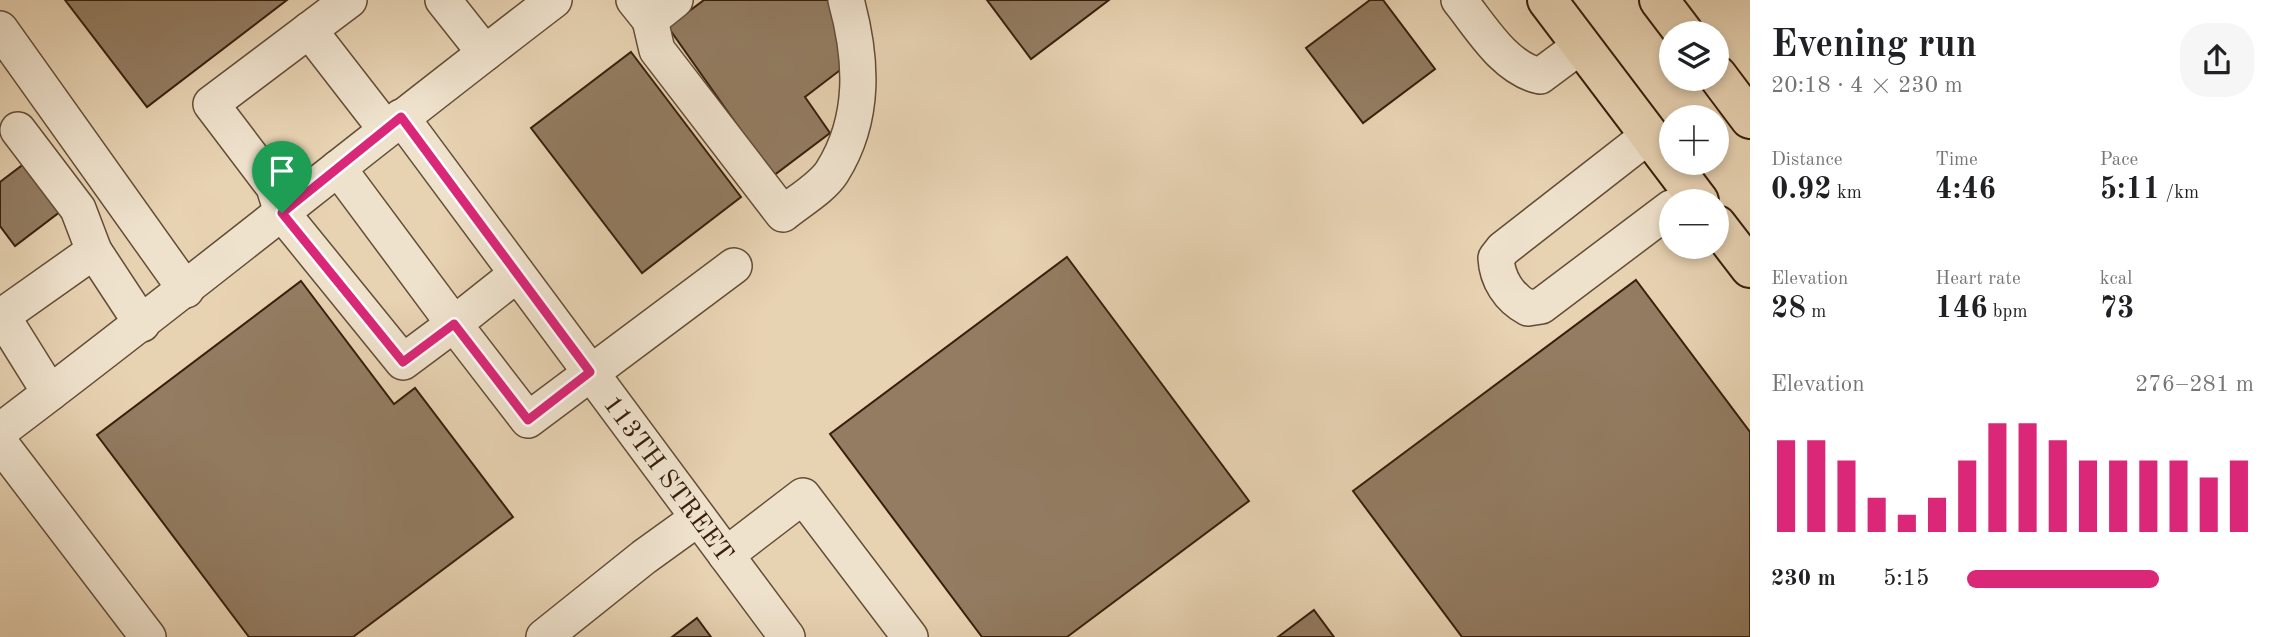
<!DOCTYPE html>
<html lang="en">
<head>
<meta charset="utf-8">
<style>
	:root { --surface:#fff; --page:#f6f6f6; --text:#202124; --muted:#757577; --accent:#db2777 }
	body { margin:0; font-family:"Old Standard TT",serif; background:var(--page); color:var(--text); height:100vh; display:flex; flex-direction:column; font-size:26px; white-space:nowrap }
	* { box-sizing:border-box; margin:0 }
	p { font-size:23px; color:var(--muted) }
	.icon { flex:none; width:38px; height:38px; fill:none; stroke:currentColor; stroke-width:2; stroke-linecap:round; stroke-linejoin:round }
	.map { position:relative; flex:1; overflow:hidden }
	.panel { display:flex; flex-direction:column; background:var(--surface); width:525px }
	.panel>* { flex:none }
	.buttons { position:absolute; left:1659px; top:21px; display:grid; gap:14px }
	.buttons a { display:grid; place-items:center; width:70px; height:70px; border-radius:50%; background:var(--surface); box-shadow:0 4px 10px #0003; font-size:35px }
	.pin { position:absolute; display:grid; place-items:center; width:60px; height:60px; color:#fff; margin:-72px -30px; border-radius:50% 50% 50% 0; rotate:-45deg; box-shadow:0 0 7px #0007 }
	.pin .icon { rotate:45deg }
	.round { display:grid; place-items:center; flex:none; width:74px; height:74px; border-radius:28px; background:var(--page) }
	.head { display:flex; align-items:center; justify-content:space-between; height:119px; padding:0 21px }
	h1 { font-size:38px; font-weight:700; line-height:52px }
	.figures { display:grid; grid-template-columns:repeat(3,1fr); gap:10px; height:119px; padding:7px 21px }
	.figures div { display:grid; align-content:center }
	.figures b { font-size:30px; font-weight:700 }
	.figures small { font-size:19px; font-weight:400 }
	.figures p { font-size:19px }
	.chart { height:196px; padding:14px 21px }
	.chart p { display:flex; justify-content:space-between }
	.chart svg { width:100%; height:126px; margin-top:7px; stroke:var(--accent); stroke-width:6 }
	ul { padding:0 21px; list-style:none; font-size:23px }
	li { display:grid; grid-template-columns:112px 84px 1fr; align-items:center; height:52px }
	li i { height:18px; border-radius:9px; background:var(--accent) }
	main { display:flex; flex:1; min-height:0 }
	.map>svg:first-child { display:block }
	.building { fill:#937c62; stroke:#371f0c; stroke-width:2 }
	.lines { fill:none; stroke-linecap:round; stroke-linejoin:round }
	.minor-casing { stroke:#634c36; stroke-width:38 }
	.major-casing { stroke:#371f0c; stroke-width:42 }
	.minor { stroke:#efe2cd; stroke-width:35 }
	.major { stroke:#e7d2b2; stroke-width:38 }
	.route-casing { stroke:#fff; stroke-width:14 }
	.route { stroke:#db2777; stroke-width:9 }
	.labels { text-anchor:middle; stroke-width:5; stroke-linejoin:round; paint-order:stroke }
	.street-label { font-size:26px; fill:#371f0c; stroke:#efe2cd }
</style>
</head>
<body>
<main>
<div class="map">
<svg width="1750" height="637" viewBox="0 0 1750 637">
	<rect width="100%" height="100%" fill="#e7d2b2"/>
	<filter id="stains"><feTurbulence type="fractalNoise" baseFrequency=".00286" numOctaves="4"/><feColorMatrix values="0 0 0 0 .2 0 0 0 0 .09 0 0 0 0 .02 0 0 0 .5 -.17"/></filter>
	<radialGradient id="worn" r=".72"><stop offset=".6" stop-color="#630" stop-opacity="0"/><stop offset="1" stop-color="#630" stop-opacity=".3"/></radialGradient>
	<path class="building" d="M 65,0 L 287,0 L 147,107 Z
		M 704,0 L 831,0 L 852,61 L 805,97 L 830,133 L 773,176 L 668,27 Z
		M 987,0 L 1109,0 L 1031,59 Z
		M 1370,0 L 1383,0 L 1435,69 L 1363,123 L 1306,48 Z
		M 631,52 L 741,197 L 642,273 L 531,128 Z
		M 33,157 L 69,205 L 15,246 L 0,226 L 0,182 Z
		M 1067,257 L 1249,501 L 1067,637 L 982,637 L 830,434 Z
		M 1636,280 L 1750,432 L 1750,637 L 1462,637 L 1353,491 Z
		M 301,281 L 394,404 L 415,388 L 513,517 L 353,637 L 249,637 L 97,435 Z
		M 1314,610 L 1334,637 L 1278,637 Z
		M 697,618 L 711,637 L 672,637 Z"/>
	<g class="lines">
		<defs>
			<g id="minor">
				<path d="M 443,0 L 485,53"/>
				<path d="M 634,0 L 650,20 L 675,0"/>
				<path d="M 1459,0 C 1481,27 1504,68 1540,76 L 1579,47"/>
				<path d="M 650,20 L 657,50 L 783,214 C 797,202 822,188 832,172 C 866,118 862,58 846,0"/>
				<path d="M 0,29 L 186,290"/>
				<path d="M 309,30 L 385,128"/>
				<path id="s1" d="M 401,117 L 787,637"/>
				<path d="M 18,130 L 78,209 L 94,251 L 142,324"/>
				<path d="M 1648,136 L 1503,249 L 1496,258 C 1497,279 1509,298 1528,308 L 1541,306 L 1671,208"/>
				<path d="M 338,168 L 454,324 L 403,362 L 282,213 L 274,187 L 211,104 L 349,0"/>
				<path d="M 517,274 L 454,324 L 528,420 L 734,266"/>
				<path d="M 50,393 L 2,316 L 94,251"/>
				<path d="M 0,431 C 187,290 368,142 554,0"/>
				<path d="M 0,443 L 148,637"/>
				<path d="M 726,555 L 803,496 L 910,637"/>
				<path d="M 544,637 L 644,557 L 698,518"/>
			</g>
			<path id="major" d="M 1547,0 L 1699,201
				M 1659,0 L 1684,33
				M 1717,75 L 1750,119
				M 1717,225 L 1750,268"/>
		</defs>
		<use href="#minor" class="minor-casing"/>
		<use href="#major" class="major-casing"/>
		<use href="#minor" class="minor"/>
		<use href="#major" class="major"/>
	</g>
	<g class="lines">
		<defs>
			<path id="route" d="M 401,117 L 590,372 L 528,420 L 454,324 L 403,362 L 282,213 Z"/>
		</defs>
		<use href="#route" class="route-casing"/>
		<use href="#route" class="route"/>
	</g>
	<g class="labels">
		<g class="street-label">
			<text dy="9" stroke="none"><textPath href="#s1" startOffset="450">113TH STREET</textPath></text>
		</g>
	</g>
	<rect width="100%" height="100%" filter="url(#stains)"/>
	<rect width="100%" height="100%" fill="url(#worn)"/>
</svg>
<div class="buttons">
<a><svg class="icon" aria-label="layers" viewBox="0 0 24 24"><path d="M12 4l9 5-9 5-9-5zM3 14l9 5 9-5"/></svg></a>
<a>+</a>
<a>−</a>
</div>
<div class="pin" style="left:282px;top:213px;background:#1e9e55"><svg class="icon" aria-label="arrive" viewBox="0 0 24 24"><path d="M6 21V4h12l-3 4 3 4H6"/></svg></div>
</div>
<section class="panel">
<div class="head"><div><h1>Evening run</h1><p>20:18 · 4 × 230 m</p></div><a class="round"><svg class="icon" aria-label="share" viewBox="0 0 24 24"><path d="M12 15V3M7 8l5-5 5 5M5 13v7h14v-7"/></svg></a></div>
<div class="figures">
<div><p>Distance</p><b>0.92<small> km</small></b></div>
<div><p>Time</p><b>4:46</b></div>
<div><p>Pace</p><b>5:11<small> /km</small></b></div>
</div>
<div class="figures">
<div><p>Elevation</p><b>28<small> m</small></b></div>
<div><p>Heart rate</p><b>146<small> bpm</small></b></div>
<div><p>kcal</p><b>73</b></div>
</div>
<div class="chart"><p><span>Elevation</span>276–281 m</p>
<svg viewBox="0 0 160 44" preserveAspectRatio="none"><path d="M5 44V12M15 44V12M25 44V19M35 44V32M45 44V38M55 44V32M65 44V19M75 44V6M85 44V6M95 44V12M105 44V19M115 44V19M125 44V19M135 44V19M145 44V25M155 44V19"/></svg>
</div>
<ul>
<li><b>230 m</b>5:15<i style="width:67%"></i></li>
</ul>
</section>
</main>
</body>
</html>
